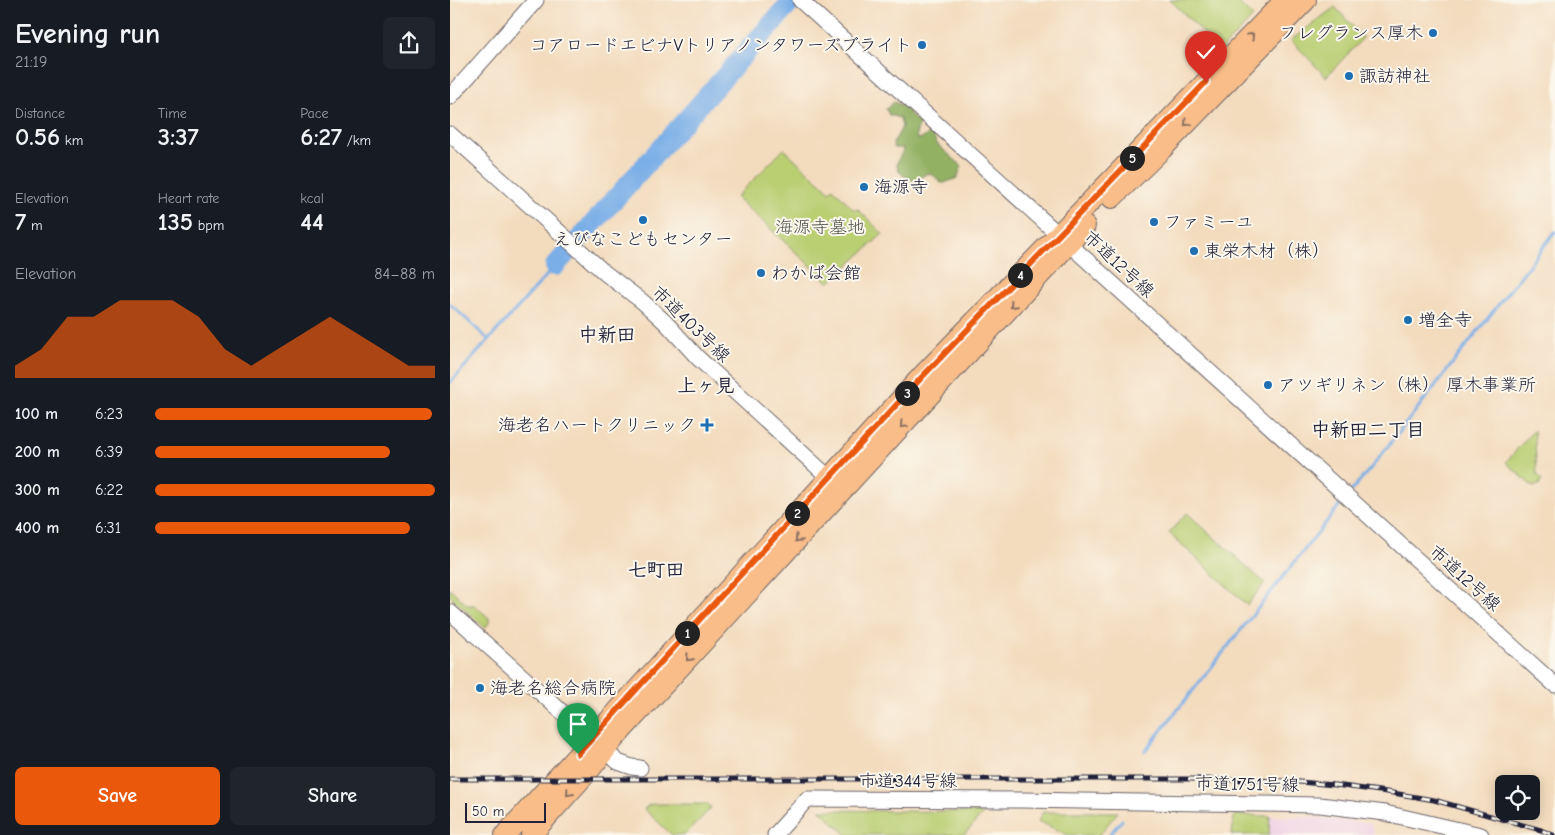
<!DOCTYPE html>
<html lang="en">
<head>
<meta charset="utf-8">
<style>
	:root { --surface:#171b24; --page:#20242c; --text:#f1f3f6; --muted:#9ea1a6; --accent:#ea580c }
	body { margin:0; font-family:"Comic Neue","Klee One",sans-serif; background:var(--page); color:var(--text); height:100vh; display:flex; flex-direction:column; font-size:19px; white-space:nowrap }
	* { box-sizing:border-box; margin:0 }
	p { font-size:16px; color:var(--muted) }
	.icon { flex:none; width:28px; height:28px; fill:none; stroke:currentColor; stroke-width:2; stroke-linecap:round; stroke-linejoin:round }
	.map { position:relative; flex:1; overflow:hidden }
	.panel { display:flex; flex-direction:column; background:var(--surface); width:450px }
	.panel>* { flex:none }
	.fabs { position:absolute; left:1045px; top:775px; display:grid; gap:10px }
	.fabs a { display:grid; place-items:center; width:45px; height:45px; border-radius:8px; background:var(--surface); box-shadow:0 2px 12px #0003; font-size:25px }
	.scale { position:absolute; left:15px; bottom:12px; width:81px; box-sizing:border-box; padding-left:5px; border:2px solid #22223b; border-top:0; font-size:14px; line-height:18px; white-space:nowrap; color:#22223b; -webkit-text-stroke:4px #fbf7ec; paint-order:stroke }
	.pin { position:absolute; display:grid; place-items:center; width:42px; height:42px; color:#fff; margin:-51px -21px; border-radius:50% 50% 50% 0; rotate:-45deg; box-shadow:0 0 5px #0007 }
	.pin .icon { rotate:45deg }
	.km { position:absolute; width:25px; height:25px; margin:-12px; border-radius:50%; background:#222; color:#fff; font-size:14px; line-height:25px; text-align:center }
	.round { display:grid; place-items:center; flex:none; width:52px; height:52px; border-radius:8px; background:var(--page) }
	.headline { display:flex; align-items:center; justify-content:space-between; height:85px; padding:0 15px }
	h1 { font-size:28px; font-weight:700; line-height:38px }
	.figures { display:grid; grid-template-columns:repeat(3,1fr); gap:8px; height:85px; padding:5px 15px }
	.figures div { display:grid; align-content:center }
	.figures b { font-size:25px; font-weight:700 }
	.figures small { font-size:14px; font-weight:400 }
	.figures p { font-size:14px }
	.chart { height:140px; padding:10px 15px }
	.chart p { display:flex; justify-content:space-between }
	.chart svg { width:100%; height:90px; margin-top:5px; fill:var(--accent); opacity:.7 }
	.action { display:flex; gap:10px; margin-top:auto; padding:10px 15px }
	.action a { flex:1; height:58px; border-radius:8px; background:var(--accent); color:#fff; font-size:20px; font-weight:700; line-height:58px; text-align:center }
	.action a+a { background:var(--page); color:var(--text) }
	ul { padding:0 15px; list-style:none; font-size:16px }
	li { display:grid; grid-template-columns:80px 60px 1fr; align-items:center; height:38px }
	li i { height:12px; border-radius:6px; background:var(--accent) }
	main { display:flex; flex:1; min-height:0 }
	.map>svg:first-child { display:block }
	.built { fill:#f0d0e4 }
	.green { fill:#bace72; stroke:#6e7856 }
	.forest { fill:#93b164; stroke:#5a6a50 }
	.lines { fill:none; stroke-linecap:round; stroke-linejoin:round }
	.stream { stroke:#79aee7; stroke-width:3 }
	.river { stroke:#79aee7; stroke-width:20 }
	.tertiary-casing { stroke:#6b6368; stroke-width:17 }
	.primary-casing { stroke:#6b6368; stroke-width:22 }
	.tertiary { stroke:#fff; stroke-width:15 }
	.primary { stroke:#f8bd88; stroke-width:20 }
	.rail-casing { stroke:#22223b; stroke-width:5 }
	.rail { stroke:#fbf7ec; stroke-width:3; stroke-dasharray:9; stroke-linecap:butt }
	.oneway { stroke:#8d7062 }
	.route-casing { stroke:#fff; stroke-width:10 }
	.route { stroke:#ea580c; stroke-width:6 }
	.poi-dot { fill:#1f6fb2; stroke:#fbf7ec; stroke-width:2 }
	.labels { text-anchor:middle; stroke-width:4; stroke-linejoin:round; paint-order:stroke }
	.poi-label { font-size:18px; fill:#22223b; stroke:#fbf7ec; text-anchor:start }
	.park-label { font-size:18px; fill:#50564c; stroke:#fbf7ec }
	.street-label { font-size:18px; fill:#22223b; stroke:#fbf7ec }
	.neighbourhood-label { font-size:19px; font-weight:bold; fill:#22223b; stroke:#fbf7ec }
</style>
</head>
<body>
<main>
<section class="panel">
<div class="headline"><div><h1>Evening run</h1><p>21:19</p></div><a class="round"><svg class="icon" aria-label="share" viewBox="0 0 24 24"><path d="M12 15V3M7 8l5-5 5 5M5 13v7h14v-7"/></svg></a></div>
<div class="figures">
<div><p>Distance</p><b>0.56<small> km</small></b></div>
<div><p>Time</p><b>3:37</b></div>
<div><p>Pace</p><b>6:27<small> /km</small></b></div>
</div>
<div class="figures">
<div><p>Elevation</p><b>7<small> m</small></b></div>
<div><p>Heart rate</p><b>135<small> bpm</small></b></div>
<div><p>kcal</p><b>44</b></div>
</div>
<div class="chart"><p><span>Elevation</span>84–88 m</p>
<svg viewBox="0 0 160 44" preserveAspectRatio="none"><path d="M0 44V38L10 30L20 14L30 14L40 6L50 6L60 6L70 14L80 30L90 38L100 30L110 22L120 14L130 22L140 30L150 38L160 38V44z"/></svg>
</div>
<ul>
<li><b>100 m</b>6:23<i style="width:99%"></i></li>
<li><b>200 m</b>6:39<i style="width:84%"></i></li>
<li><b>300 m</b>6:22<i style="width:100%"></i></li>
<li><b>400 m</b>6:31<i style="width:91%"></i></li>
</ul>
<div class="action"><a>Save</a><a>Share</a></div>
</section>
<div class="map">
<svg width="1105" height="835" viewBox="0 0 1105 835">
	<rect width="100%" height="100%" fill="#fbf7ec"/>
	<filter id="ink" filterUnits="userSpaceOnUse"><feTurbulence type="fractalNoise" baseFrequency=".02" numOctaves="2"/><feDisplacementMap in="SourceGraphic" scale="10" xChannelSelector="R" yChannelSelector="G"/><feConvolveMatrix kernelMatrix="1 2 1 2 8 2 1 2 1" color-interpolation-filters="sRGB"/></filter>
	<filter id="wash" filterUnits="userSpaceOnUse"><feTurbulence type="fractalNoise" baseFrequency=".0096" numOctaves="4" result="noise"/><feDisplacementMap in="SourceGraphic" scale="20" xChannelSelector="R" yChannelSelector="G"/><feGaussianBlur stdDeviation="1.12" result="paint"/><feColorMatrix in="noise" values="0 0 0 0 0 0 0 0 0 0 0 0 0 0 0 0 0 1.4 0 .05"/><feComposite in="paint" operator="in"/></filter>
	<g filter="url(#wash)">
		<rect width="100%" height="100%" fill="#f3dbbd"/>
		<path class="built" d="M 820,816 L 863,817 L 921,824 L 924,835 L 819,835 Z"/>
		<path class="green" d="M 720,0 L 786,0 L 803,17 L 771,50 Z
			M 885,7 L 913,38 L 876,77 L 841,40 Z
			M 334,149 L 380,192 L 383,188 L 404,210 L 408,209 L 433,234 L 380,282 L 378,282 L 287,198 L 287,196 Z
			M 1084,430 L 1087,474 L 1092,479 L 1089,485 L 1083,487 L 1056,462 Z
			M 737,513 L 815,583 L 797,605 L 719,533 Z
			M 0,588 L 17,605 L 24,605 L 39,618 L 39,623 L 35,628 L 0,596 Z
			M 203,804 L 258,804 L 261,808 L 235,835 L 222,835 L 194,809 L 199,805 Z
			M 370,810 L 530,812 L 532,813 L 531,816 L 514,835 L 397,835 Z
			M 593,812 L 668,812 L 649,835 L 618,835 L 588,821 Z
			M 784,815 L 820,816 L 819,835 L 782,835 Z"/>
		<path class="forest" d="M 444,102 L 451,105 L 469,123 L 466,135 L 467,139 L 473,138 L 481,132 L 488,145 L 512,166 L 507,178 L 494,183 L 491,183 L 483,175 L 478,173 L 464,181 C 457,178 446,173 447,163 C 448,158 453,154 453,148 L 444,148 L 443,144 L 452,127 L 450,118 L 439,115 L 436,109 Z"/>
		<g class="lines">
			<path class="stream" d="M 0,304 L 39,340
				M 0,383 L 105,266
				M 900,492 L 925,463 L 1105,232
				M 695,751 L 893,501
				M 659,835 L 672,820"/>
			<path class="river" d="M 105,266 L 343,0"/>
		</g>
	</g>
	<g filter="url(#ink)">
		<g class="lines">
			<defs>
				<path id="tertiary" d="M 350,0 L 1105,685
					M 0,97 L 86,0
					M 0,134 L 155,273 L 193,302 L 216,323 L 248,358 L 386,484
					M 0,612 L 168,762 L 182,767 L 190,768
					M 325,835 L 357,799 L 571,800 L 870,805 L 935,813 L 1031,835"/>
				<path id="primary" d="M 662,198 L 712,149 L 856,0
					M 55,835 L 471,377 L 835,0
					M 81,835 L 142,767 L 164,739 L 635,226"/>
			</defs>
			<use href="#tertiary" class="tertiary-casing"/>
			<use href="#primary" class="primary-casing"/>
			<use href="#tertiary" class="tertiary"/>
			<use href="#primary" class="primary"/>
			<defs>
				<path id="rail" d="M 0,779 L 746,779 L 837,781 L 885,785 L 937,792 L 984,800 L 1091,830 L 1103,835"/>
			</defs>
			<use href="#rail" class="rail-casing"/>
			<use href="#rail" class="rail"/>
		</g>
		<defs><path id="oneway-chevron" d="M-2-3.5L2.5 0L-2 3.5" fill="none" stroke-width="1.6" stroke-linecap="round" stroke-linejoin="round" transform="scale(1.25)"/></defs>
		<g class="oneway">
			<use href="#oneway-chevron" transform="translate(801 36) rotate(-46)"/>
			<use href="#oneway-chevron" transform="translate(737 123) rotate(134)"/>
			<use href="#oneway-chevron" transform="translate(563 305) rotate(133)"/>
			<use href="#oneway-chevron" transform="translate(453 425) rotate(133)"/>
			<use href="#oneway-chevron" transform="translate(348 539) rotate(133)"/>
			<use href="#oneway-chevron" transform="translate(239 658) rotate(133)"/>
			<use href="#oneway-chevron" transform="translate(119 793) rotate(132)"/>
		</g>
	</g>
	<g class="lines" filter="url(#ink)">
		<defs>
			<path id="route" d="M 128,754 L 260,608 L 472,377 L 756,82"/>
		</defs>
		<use href="#route" class="route-casing"/>
		<use href="#route" class="route"/>
	</g>
	<g class="poi-dot">
		<circle cx="983" cy="33" r="5"/>
		<circle cx="472" cy="45" r="5"/>
		<circle cx="899" cy="76" r="5"/>
		<circle cx="414" cy="187" r="5"/>
		<circle cx="193" cy="220" r="5"/>
		<circle cx="704" cy="222" r="5"/>
		<circle cx="744" cy="251" r="5"/>
		<circle cx="311" cy="273" r="5"/>
		<circle cx="958" cy="320" r="5"/>
		<circle cx="818" cy="385" r="5"/>
		<path d="M254.5 417.5h5v5h5v5h-5v5h-5v-5h-5v-5h5z"/>
		<circle cx="30" cy="688" r="5"/>
	</g>
	<g class="labels">
		<g class="poi-label">
			<text x="973" y="39" text-anchor="end">フレグランス厚木</text>
			<text x="462" y="51" text-anchor="end">コアロードエビナVトリアノンタワーズブライト</text>
			<text x="909" y="82">諏訪神社</text>
			<text x="424" y="193">海源寺</text>
			<text x="714" y="228">ファミーユ</text>
			<text x="193" y="245" text-anchor="middle">えびなこどもセンター</text>
			<text x="754" y="257">東栄木材（株）</text>
			<text x="321" y="279">わかば会館</text>
			<text x="968" y="326">増全寺</text>
			<text x="828" y="391">アツギリネン（株） 厚木事業所</text>
			<text x="246" y="431" text-anchor="end">海老名ハートクリニック</text>
			<text x="40" y="694">海老名総合病院</text>
		</g>
		<g class="park-label">
			<text x="370" y="233">海源寺墓地</text>
		</g>
		<g class="street-label">
			<text transform="translate(669 264) rotate(43)" y="6">市道12号線</text>
			<text transform="translate(241 324) rotate(44)" y="6">市道403号線</text>
			<text transform="translate(1015 578) rotate(42)" y="6">市道12号線</text>
			<text x="458" y="787">市道344号線</text>
			<text transform="translate(797 784) rotate(1)" y="6">市道1751号線</text>
		</g>
		<g class="neighbourhood-label">
			<text x="157" y="341">中新田</text>
			<text x="256" y="392">上ヶ見</text>
			<text x="918" y="436">中新田二丁目</text>
			<text x="206" y="576">七町田</text>
		</g>
	</g>
</svg>
<div class="fabs">
<a><svg class="icon" aria-label="locate" viewBox="0 0 24 24"><circle cx="12" cy="12" r="6"/><path d="M12 2v4M12 18v4M2 12h4M18 12h4"/></svg></a>
</div>
<div class="scale">50 m</div>
<div class="pin" style="left:128px;top:754px;background:#1e9e55"><svg class="icon" aria-label="arrive" viewBox="0 0 24 24"><path d="M6 21V4h12l-3 4 3 4H6"/></svg></div>
<div class="pin" style="left:756px;top:82px;background:#d93025"><svg class="icon" aria-label="check" viewBox="0 0 24 24"><path d="M5 12l5 5 9-10"/></svg></div>
<b class="km" style="left:237px;top:633px">1</b>
<b class="km" style="left:347px;top:513px">2</b>
<b class="km" style="left:457px;top:393px">3</b>
<b class="km" style="left:570px;top:275px">4</b>
<b class="km" style="left:682px;top:158px">5</b>
</div>
</main>
</body>
</html>
